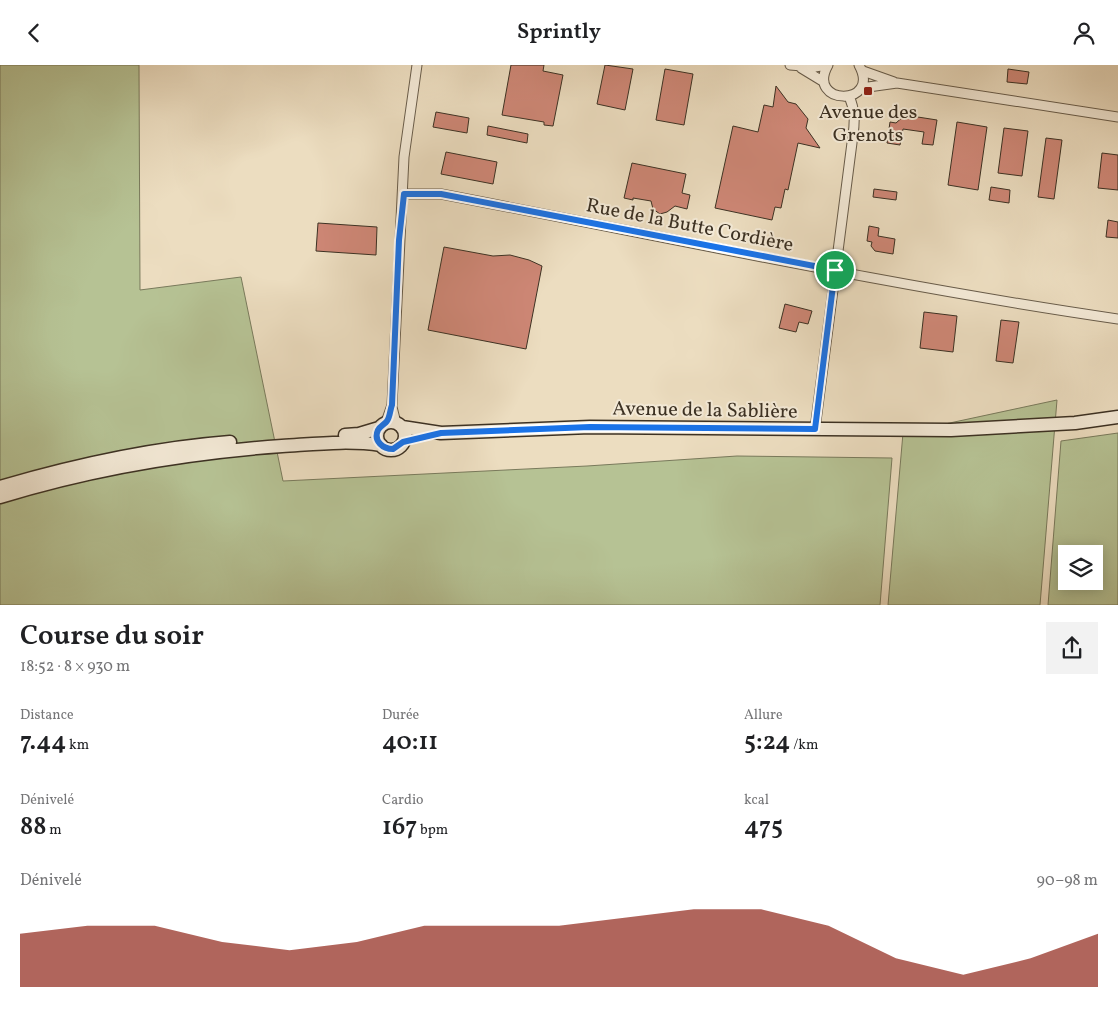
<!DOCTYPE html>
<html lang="fr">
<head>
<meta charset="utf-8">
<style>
	:root { --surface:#fff; --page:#f2f2f2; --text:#202124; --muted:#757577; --accent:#8f2418 }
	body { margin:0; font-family:Vollkorn,serif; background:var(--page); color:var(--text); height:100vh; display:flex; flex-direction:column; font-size:19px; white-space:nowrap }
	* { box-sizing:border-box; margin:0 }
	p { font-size:16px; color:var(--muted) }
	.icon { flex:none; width:28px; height:28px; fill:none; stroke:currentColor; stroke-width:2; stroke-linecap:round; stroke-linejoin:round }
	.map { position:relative; height:540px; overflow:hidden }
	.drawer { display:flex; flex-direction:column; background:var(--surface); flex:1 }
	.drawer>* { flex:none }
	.controls { position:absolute; left:1058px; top:480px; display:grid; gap:10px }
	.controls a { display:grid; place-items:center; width:45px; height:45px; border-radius:0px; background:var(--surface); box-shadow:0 2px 12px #0003; font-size:25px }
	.pin { position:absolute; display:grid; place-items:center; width:42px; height:42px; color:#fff; margin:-21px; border:2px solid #fff; border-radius:50%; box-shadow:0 1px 5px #0007 }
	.round { display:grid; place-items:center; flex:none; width:52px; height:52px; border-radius:0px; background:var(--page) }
	.head { display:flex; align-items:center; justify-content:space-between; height:85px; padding:0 20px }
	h1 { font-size:28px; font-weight:600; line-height:38px }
	.metrics { display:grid; grid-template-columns:repeat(3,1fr); gap:8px; height:85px; padding:5px 20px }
	.metrics div { display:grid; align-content:center }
	.metrics b { font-size:25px; font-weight:600 }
	.metrics small { font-size:14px; font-weight:400 }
	.metrics p { font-size:14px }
	.chart { height:140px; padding:10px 20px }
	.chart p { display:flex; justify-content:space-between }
	.chart svg { width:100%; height:90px; margin-top:5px; fill:var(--accent); opacity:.7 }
	header { display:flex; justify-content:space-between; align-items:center; height:65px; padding:0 20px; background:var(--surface); font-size:22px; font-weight:600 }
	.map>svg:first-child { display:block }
	.green { fill:#b6c294; stroke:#797a5c; fill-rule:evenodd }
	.building { fill:#ce8776; stroke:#3c3123 }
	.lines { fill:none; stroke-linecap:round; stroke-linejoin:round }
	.street-casing { stroke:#685c4a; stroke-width:11 }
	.secondary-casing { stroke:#3c3123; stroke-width:15 }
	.street { stroke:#f3e9d6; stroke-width:9 }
	.secondary { stroke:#f3e9d6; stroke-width:12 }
	.route-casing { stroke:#fff; stroke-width:10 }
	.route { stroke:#1a73e8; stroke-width:6 }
	.poi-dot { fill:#8f2418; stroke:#f3e9d6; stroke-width:2 }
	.labels { text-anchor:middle; stroke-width:4; stroke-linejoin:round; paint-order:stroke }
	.poi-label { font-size:20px; fill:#3c3123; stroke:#f3e9d6 }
	.street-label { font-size:20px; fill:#3c3123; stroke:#f3e9d6 }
</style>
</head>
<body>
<header><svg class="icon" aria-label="back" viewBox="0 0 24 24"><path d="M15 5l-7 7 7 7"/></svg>Sprintly<svg class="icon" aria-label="person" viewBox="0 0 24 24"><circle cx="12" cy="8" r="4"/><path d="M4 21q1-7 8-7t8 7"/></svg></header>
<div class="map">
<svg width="1118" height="540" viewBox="0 0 1118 540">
	<rect width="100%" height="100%" fill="#ecddc0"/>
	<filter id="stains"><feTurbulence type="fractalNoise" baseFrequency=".004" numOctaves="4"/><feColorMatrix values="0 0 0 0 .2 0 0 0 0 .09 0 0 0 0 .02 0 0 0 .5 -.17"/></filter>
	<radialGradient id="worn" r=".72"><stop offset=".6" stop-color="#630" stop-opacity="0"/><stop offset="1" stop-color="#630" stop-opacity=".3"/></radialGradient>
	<path class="green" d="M 0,0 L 139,0 L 140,225 L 241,212 L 283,416 L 587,401 L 737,391 L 892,393 L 880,540 L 0,540 Z
		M 1057,335 L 1040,540 L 888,540 L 903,368 Z
		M 1118,368 L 1118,540 L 1048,540 L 1061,376 ZM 1066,489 L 1094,489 L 1094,516 L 1066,516 Z"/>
	<path class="building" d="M 511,0 L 544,0 L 543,6 L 563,10 L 553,61 L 544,60 L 544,57 L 502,50 Z
		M 605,0 L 633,4 L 625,45 L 597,39 Z
		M 665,4 L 693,9 L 684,60 L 656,55 Z
		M 1008,4 L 1029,7 L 1027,19 L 1007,17 Z
		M 776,21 L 788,37 L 796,39 L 808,54 L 806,63 L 820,83 L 798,78 L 788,125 L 785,124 L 781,143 L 775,142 L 772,155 L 715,143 L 733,61 L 758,67 L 764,40 L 773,42 Z
		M 436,47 L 469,53 L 467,68 L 433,62 Z
		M 905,50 L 937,55 L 933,80 L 922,79 L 924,67 L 903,64 L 900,80 L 887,78 L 890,57 L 896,58 Z
		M 957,57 L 987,62 L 978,125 L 948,120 Z
		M 488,61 L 528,69 L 527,78 L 487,70 Z
		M 1004,63 L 1028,66 L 1022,111 L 998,108 Z
		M 1046,73 L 1062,75 L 1054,134 L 1038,132 Z
		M 446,87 L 497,97 L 493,119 L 441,109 Z
		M 1102,88 L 1118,90 L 1118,125 L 1098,123 Z
		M 632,98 L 686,109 L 682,128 L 690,130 L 687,144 L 675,141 L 667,147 L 660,149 L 653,144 L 651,136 L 633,133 L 633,135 L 624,133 Z
		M 991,122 L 1010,125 L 1009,138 L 989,135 Z
		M 874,124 L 897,127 L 896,135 L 873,132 Z
		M 1108,155 L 1118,157 L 1118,173 L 1106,172 Z
		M 318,158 L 377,162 L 376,190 L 316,186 Z
		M 869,161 L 879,163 L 878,171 L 895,174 L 893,189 L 875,186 L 871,181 L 872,177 L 867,176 Z
		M 444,182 L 493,191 L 510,190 L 529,195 L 542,201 L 526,284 L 428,265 Z
		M 785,239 L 812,246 L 808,259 L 799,257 L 796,267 L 779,263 Z
		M 924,247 L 957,251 L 953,287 L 920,283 Z
		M 1001,255 L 1019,257 L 1013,298 L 996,296 Z"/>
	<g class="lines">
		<defs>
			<path id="street" d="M 790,0 L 815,2 L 827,0
				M 828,0 C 805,41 882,42 859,0
				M 801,3 L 824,17
				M 863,6 L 894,17
				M 861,23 L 897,18 L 1118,52
				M 403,129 L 441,129 C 666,172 891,221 1118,254
				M 392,342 L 396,358
				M 386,357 L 392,340 L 404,92 L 417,0
				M 815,364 L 853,70 C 855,56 855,45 849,31"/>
			<path id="secondary" d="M377 371a14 14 0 1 1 28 0a14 14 0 1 1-28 0Z
				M 402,362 L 441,368 L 590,362 L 951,365 L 1075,358 L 1118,352
				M 345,370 L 359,369 L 379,363
				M 0,422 C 75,400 153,383 230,377
				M 0,432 C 91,404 187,388 282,381 C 315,379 348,375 381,380"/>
		</defs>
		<use href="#street" class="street-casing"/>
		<use href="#secondary" class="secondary-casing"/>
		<use href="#street" class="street"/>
		<use href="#secondary" class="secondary"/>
	</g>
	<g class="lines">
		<defs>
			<path id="route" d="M 404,129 L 441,129 L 835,205 L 815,364 L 590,362 L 441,368 L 403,377 L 393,384 C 383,384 373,376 378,365 C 380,361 385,359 387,356 C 390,352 390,345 392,340 L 399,175 Z"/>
		</defs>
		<use href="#route" class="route-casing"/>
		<use href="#route" class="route"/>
	</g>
	<rect class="poi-dot" x="863" y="21" width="10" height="10" rx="2.5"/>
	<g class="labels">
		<g class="poi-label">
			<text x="868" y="53">Avenue des<tspan x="868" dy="23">Grenots</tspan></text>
		</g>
		<g class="street-label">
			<text transform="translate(690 159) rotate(11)" y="7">Rue de la Butte Cordière</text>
			<text transform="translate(705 344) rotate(1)" y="7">Avenue de la Sablière</text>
		</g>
	</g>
	<rect width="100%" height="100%" filter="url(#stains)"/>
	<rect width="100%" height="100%" fill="url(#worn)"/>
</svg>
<div class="controls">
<a><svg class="icon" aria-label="layers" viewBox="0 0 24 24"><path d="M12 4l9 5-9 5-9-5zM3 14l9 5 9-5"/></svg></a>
</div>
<div class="pin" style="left:835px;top:205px;background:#1e9e55"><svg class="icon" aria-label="arrive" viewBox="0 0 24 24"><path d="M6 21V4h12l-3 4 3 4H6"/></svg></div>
</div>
<section class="drawer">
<div class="head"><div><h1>Course du soir</h1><p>18:52 · 8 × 930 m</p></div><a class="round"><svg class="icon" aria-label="share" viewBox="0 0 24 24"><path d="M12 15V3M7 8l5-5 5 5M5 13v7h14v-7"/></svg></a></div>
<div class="metrics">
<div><p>Distance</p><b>7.44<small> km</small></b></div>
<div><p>Durée</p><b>40:11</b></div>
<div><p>Allure</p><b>5:24<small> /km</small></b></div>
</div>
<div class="metrics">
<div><p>Dénivelé</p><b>88<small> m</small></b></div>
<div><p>Cardio</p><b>167<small> bpm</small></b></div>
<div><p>kcal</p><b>475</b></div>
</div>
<div class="chart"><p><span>Dénivelé</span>90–98 m</p>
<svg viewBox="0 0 160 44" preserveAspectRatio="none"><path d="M0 44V18L10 14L20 14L30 22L40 26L50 22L60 14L70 14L80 14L90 10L100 6L110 6L120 14L130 30L140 38L150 30L160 18V44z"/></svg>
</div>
</section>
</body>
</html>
